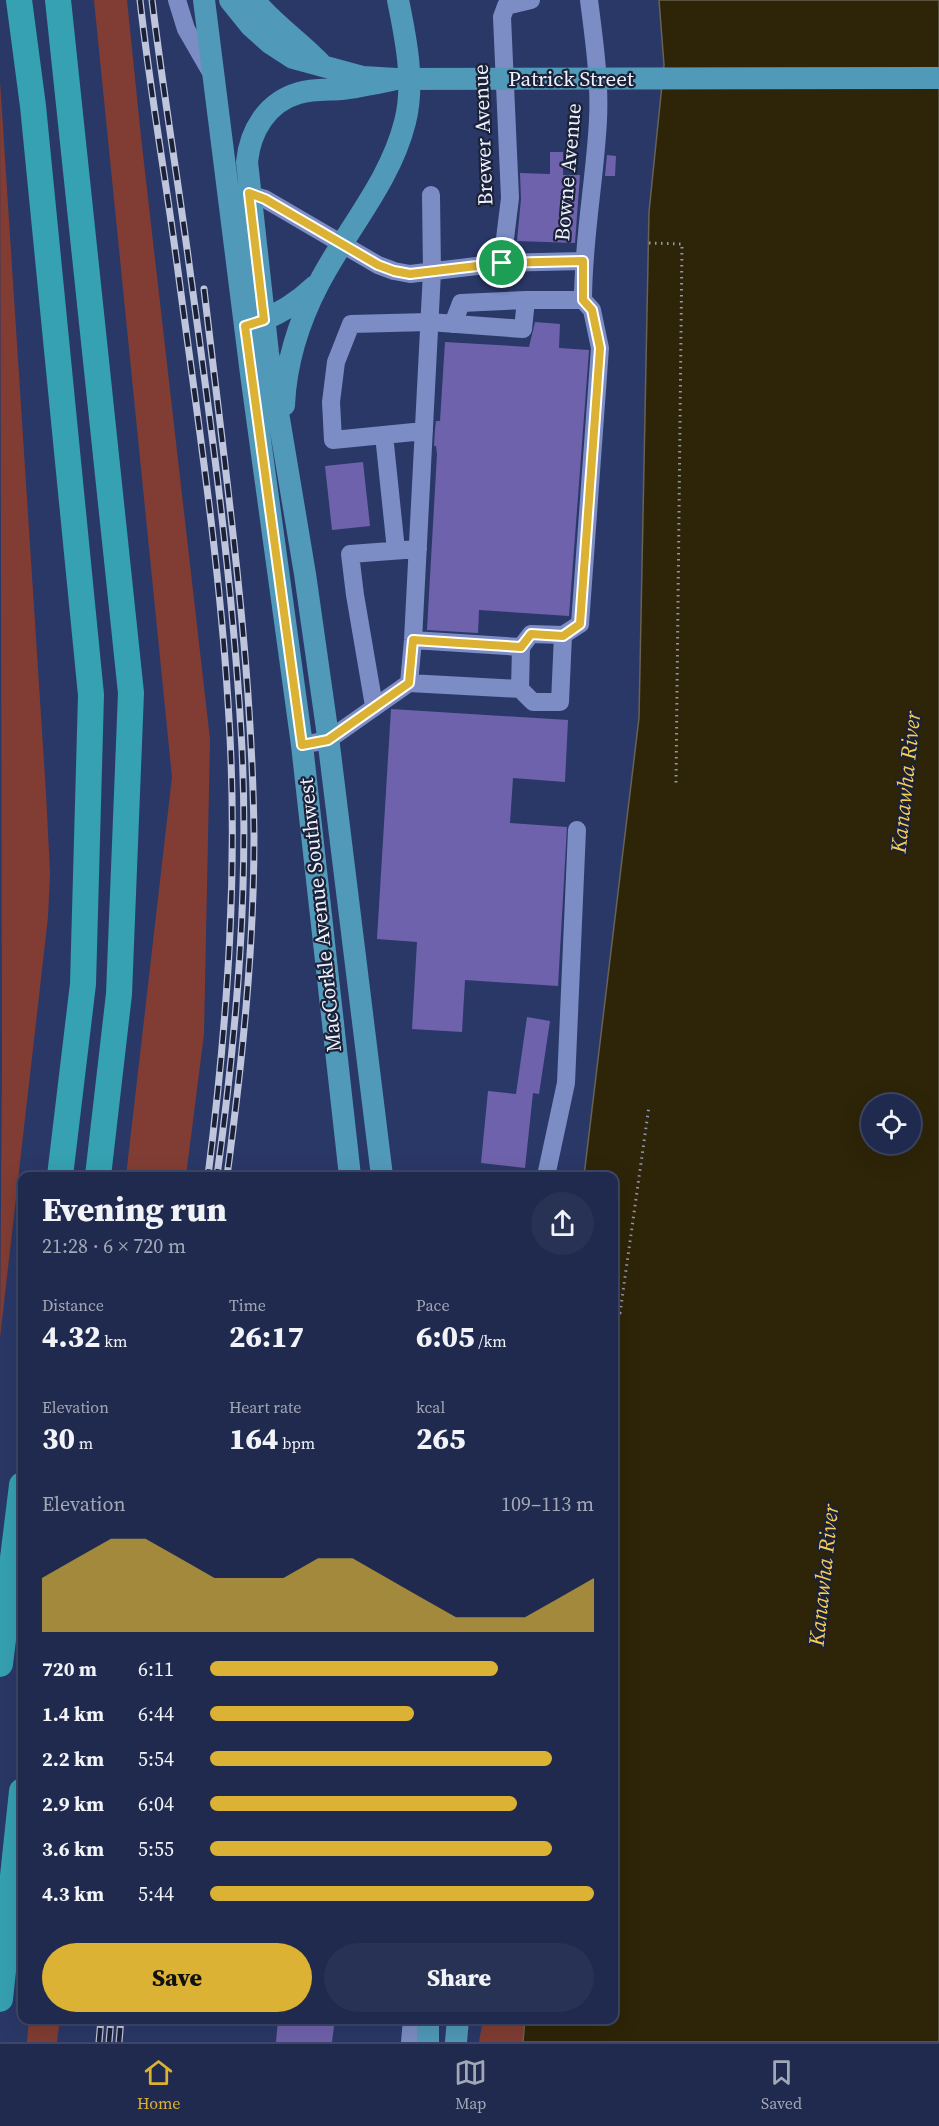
<!DOCTYPE html>
<html lang="en">
<head>
<meta charset="utf-8">
<style>
	:root { --surface:#202a4e; --page:#283255; --text:#f1f3f6; --muted:#a2a7b6; --line:#3d4666; --accent:#dbb233 }
	body { margin:0; font-family:"Source Serif 4",serif; background:var(--page); color:var(--text); height:100vh; display:flex; flex-direction:column; font-size:22px; white-space:nowrap }
	* { box-sizing:border-box; margin:0 }
	p { font-size:20px; color:var(--muted) }
	.icon { flex:none; width:33px; height:33px; fill:none; stroke:currentColor; stroke-width:2; stroke-linecap:round; stroke-linejoin:round }
	.map { position:relative; flex:1; overflow:hidden }
	.details { position:absolute; left:18px; top:1172px; width:600px; height:852px; display:flex; flex-direction:column; background:var(--surface); border-radius:12px; box-shadow:0 6px 24px #0002,0 0 0 2px var(--line) }
	.details>* { flex:none }
	.controls { position:absolute; left:861px; top:1094px; display:grid; gap:12px }
	.controls a { display:grid; place-items:center; width:60px; height:60px; border-radius:50%; background:var(--surface); box-shadow:0 6px 24px #0002,0 0 0 2px var(--line); font-size:30px }
	.pin { position:absolute; display:grid; place-items:center; width:51px; height:51px; color:#fff; margin:-26px; border:3px solid #fff; border-radius:50%; box-shadow:0 2px 6px #0007 }
	.round { display:grid; place-items:center; flex:none; width:63px; height:63px; border-radius:32px; background:var(--page) }
	.summary { display:flex; align-items:center; justify-content:space-between; height:102px; padding:0 24px }
	h1 { font-size:33px; font-weight:800; line-height:45px }
	.stats { display:grid; grid-template-columns:repeat(3,1fr); gap:9px; height:102px; padding:6px 24px }
	.stats div { display:grid; align-content:center }
	.stats b { font-size:30px; font-weight:800 }
	.stats small { font-size:16px; font-weight:400 }
	.stats p { font-size:16px }
	.chart { height:168px; padding:12px 24px }
	.chart p { display:flex; justify-content:space-between }
	.chart svg { width:100%; height:108px; margin-top:6px; fill:var(--accent); opacity:.7 }
	.primary-button { display:flex; gap:12px; margin-top:auto; padding:12px 24px }
	.primary-button a { flex:1; height:69px; border-radius:36px; background:var(--accent); color:#111; font-size:24px; font-weight:800; line-height:69px; text-align:center }
	.primary-button a+a { background:var(--page); color:var(--text) }
	ul { padding:0 24px; list-style:none; font-size:20px }
	li { display:grid; grid-template-columns:96px 72px 1fr; align-items:center; height:45px }
	li i { height:15px; border-radius:8px; background:var(--accent) }
	.dock { display:flex; justify-content:space-around; align-items:center; height:84px; border-top:2px solid var(--line); background:var(--surface); font-size:16px; color:var(--muted) }
	.dock a { display:grid; justify-items:center; gap:3px }
	.dock .selected { color:var(--accent) }
	.map>svg:first-child { display:block }
	.green { fill:#813d33 }
	.water { fill:#2e2408; stroke:#686252; stroke-width:1.5; fill-rule:evenodd }
	.building { fill:#6f62ac }
	.lines { fill:none; stroke-linecap:round; stroke-linejoin:round }
	.path { stroke:#8e97b5; stroke-width:3; stroke-dasharray:1.5 4.5; stroke-linecap:butt }
	.minor { stroke:#7b8dc4; stroke-width:18 }
	.major { stroke:#5199b9; stroke-width:22 }
	.highway { stroke:#35a1b2; stroke-width:26 }
	.rail-casing { stroke:#bfc5db; stroke-width:7 }
	.rail { stroke:#1b2137; stroke-width:4.5; stroke-dasharray:14; stroke-linecap:butt }
	.route-casing { stroke:#fff; stroke-width:12 }
	.route { stroke:#dbb233; stroke-width:8 }
	.labels { text-anchor:middle; stroke-width:4.5; stroke-linejoin:round; paint-order:stroke }
	.street-label { font-size:21px; fill:#eef2ff; stroke:#1b2137 }
	.water-label { font-size:22px; font-style:italic; fill:#f5cc54; stroke:#1b2137 }
</style>
</head>
<body>
<div class="map">
<svg width="939" height="2042" viewBox="0 0 939 2042">
	<rect width="100%" height="100%" fill="#2a3868"/>
	<path class="green" d="M 94,0 L 127,0 L 141,137 L 210,739 L 204,1034 L 186,1176 L 126,1176 L 172,777 Z
		M 0,81 L 46,793 L 50,873 L 48,917 L 0,1338 L 2,1063 Z
		M 29,2019 L 60,2019 L 57,2042 L 27,2042 Z
		M 483,2019 L 525,2019 L 523,2042 L 479,2042 Z"/>
	<path class="water" d="M 659,0 L 939,0 L 939,2042 L 523,2042 L 525,2019 L 614,2019 L 614,1176 L 584,1176 L 639,718 L 649,212 L 664,65 ZM 872,1104 L 910,1104 L 910,1143 L 872,1143 Z"/>
	<path class="building" d="M 550,152 L 563,152 L 563,175 L 580,175 L 575,243 L 517,241 L 521,199 L 520,173 L 550,174 Z
		M 607,155 L 616,156 L 615,176 L 605,176 Z
		M 535,322 L 560,324 L 559,348 L 589,350 L 569,616 L 479,610 L 478,633 L 427,630 L 437,454 L 436,446 L 434,446 L 435,429 L 436,421 L 440,421 L 445,342 L 529,347 Z
		M 363,462 L 370,526 L 332,530 L 325,466 Z
		M 391,709 L 568,720 L 565,782 L 513,778 L 510,823 L 567,827 L 558,986 L 465,980 L 462,1032 L 412,1029 L 417,942 L 377,939 Z
		M 527,1017 L 550,1021 L 539,1094 L 533,1093 L 525,1168 L 481,1163 L 488,1091 L 516,1094 Z
		M 278,2020 L 334,2026 L 332,2042 L 276,2042 Z"/>
	<g class="lines">
		<path class="path" d="M 649,243 L 682,244 L 676,783
			M 614,1311 L 620,1313 L 649,1106"/>
		<path class="minor" d="M 177,0 L 186,29 L 212,74
			M 240,192 L 265,199 L 378,265 L 394,271 L 410,274 L 502,263 L 583,261
			M 502,263 L 510,198 L 502,17 L 506,6 L 531,0
			M 453,324 L 461,303 L 526,300
			M 424,431 L 333,440 L 331,402 L 336,362 L 351,324 L 429,322 L 523,329 L 526,300 L 583,300 C 583,239 595,180 598,120 C 600,81 594,39 589,0
			M 384,435 L 396,550
			M 563,635 L 580,624 L 600,348 L 592,310 L 583,300
			M 409,683 L 520,689 L 533,702 L 560,702 L 563,635 L 531,634 L 521,647 L 413,640
			M 520,689 L 521,647
			M 374,706 L 355,595 L 350,554 L 418,549
			M 302,745 L 328,740 L 409,683 L 413,640 L 432,272 L 431,195
			M 546,1176 L 566,1083 L 577,830
			M 410,2042 L 412,2019"/>
		<path class="major" d="M 204,0 L 251,374 L 302,745 L 350,1176
			M 230,0 L 251,26 L 270,43 L 293,58 L 363,77 L 396,79 L 939,78
			M 254,0 C 274,25 301,42 322,65
			M 252,324 C 277,316 296,304 315,286
			M 284,405 C 286,362 299,321 319,283 C 347,229 390,182 405,122 C 415,83 406,39 398,0
			M 382,1176 L 327,729 L 305,574 L 268,353 L 247,162 C 250,131 267,102 299,93 C 312,89 327,90 341,89 C 359,87 377,83 396,79
			M 428,2042 L 428,2019
			M 456,2042 L 458,2019"/>
		<path class="highway" d="M 19,0 L 33,106 L 91,695 L 83,984 L 60,1176
			M 58,0 L 131,693 L 119,994 L 98,1176
			M 0,1664 L 22,1485
			M 0,1999 L 22,1791"/>
		<defs>
			<path id="rail" d="M 140,0 C 150,91 166,180 178,271 C 197,414 219,557 228,702 C 239,863 228,1017 208,1176
				M 152,0 C 163,91 178,180 190,271 C 211,424 232,577 241,731 C 250,880 237,1029 217,1176
				M 204,289 C 225,471 252,653 254,836 C 254,950 242,1063 227,1176
				M 99,2042 L 101,2019
				M 109,2042 L 111,2019
				M 119,2042 L 121,2019"/>
		</defs>
		<use href="#rail" class="rail-casing"/>
		<use href="#rail" class="rail"/>
	</g>
	<g class="lines">
		<defs>
			<path id="route" d="M 249,193 L 265,199 L 378,265 L 394,271 L 410,274 L 502,263 L 583,261 L 583,300 L 592,310 L 600,348 L 580,624 L 563,636 L 531,634 L 521,647 L 413,640 L 409,683 L 328,740 L 302,745 L 245,326 L 264,320 Z"/>
		</defs>
		<use href="#route" class="route-casing"/>
		<use href="#route" class="route"/>
	</g>
	<g class="labels">
		<g class="street-label">
			<text x="571" y="86">Patrick Street</text>
			<text transform="translate(483 135) rotate(-92)" y="7">Brewer Avenue</text>
			<text transform="translate(568 172) rotate(-85)" y="7">Bowne Avenue</text>
			<text transform="translate(320 915) rotate(-96)" y="7">MacCorkle Avenue Southwest</text>
		</g>
		<g class="water-label">
			<text transform="translate(905 782) rotate(-84)" y="8">Kanawha River</text>
			<text transform="translate(823 1575) rotate(-84)" y="8">Kanawha River</text>
		</g>
	</g>
</svg>
<div class="controls">
<a><svg class="icon" aria-label="locate" viewBox="0 0 24 24"><circle cx="12" cy="12" r="6"/><path d="M12 2v4M12 18v4M2 12h4M18 12h4"/></svg></a>
</div>
<div class="pin" style="left:502px;top:263px;background:#1e9e55"><svg class="icon" aria-label="arrive" viewBox="0 0 24 24"><path d="M6 21V4h12l-3 4 3 4H6"/></svg></div>
<section class="details">
<div class="summary"><div><h1>Evening run</h1><p>21:28 · 6 × 720 m</p></div><a class="round"><svg class="icon" aria-label="share" viewBox="0 0 24 24"><path d="M12 15V3M7 8l5-5 5 5M5 13v7h14v-7"/></svg></a></div>
<div class="stats">
<div><p>Distance</p><b>4.32<small> km</small></b></div>
<div><p>Time</p><b>26:17</b></div>
<div><p>Pace</p><b>6:05<small> /km</small></b></div>
</div>
<div class="stats">
<div><p>Elevation</p><b>30<small> m</small></b></div>
<div><p>Heart rate</p><b>164<small> bpm</small></b></div>
<div><p>kcal</p><b>265</b></div>
</div>
<div class="chart"><p><span>Elevation</span>109–113 m</p>
<svg viewBox="0 0 160 44" preserveAspectRatio="none"><path d="M0 44V22L10 14L20 6L30 6L40 14L50 22L60 22L70 22L80 14L90 14L100 22L110 30L120 38L130 38L140 38L150 30L160 22V44z"/></svg>
</div>
<ul>
<li><b>720 m</b>6:11<i style="width:75%"></i></li>
<li><b>1.4 km</b>6:44<i style="width:53%"></i></li>
<li><b>2.2 km</b>5:54<i style="width:89%"></i></li>
<li><b>2.9 km</b>6:04<i style="width:80%"></i></li>
<li><b>3.6 km</b>5:55<i style="width:89%"></i></li>
<li><b>4.3 km</b>5:44<i style="width:100%"></i></li>
</ul>
<div class="primary-button"><a>Save</a><a>Share</a></div>
</section>
</div>
<nav class="dock">
<a class="selected"><svg class="icon" aria-label="home" viewBox="0 0 24 24"><path d="M3 11l9-7 9 7M6 9v11h12V9"/></svg>Home</a>
<a><svg class="icon" aria-label="map" viewBox="0 0 24 24"><path d="M3 6l6-2 6 2 6-2v14l-6 2-6-2-6 2zM9 4v14M15 6v14"/></svg>Map</a>
<a><svg class="icon" aria-label="saved" viewBox="0 0 24 24"><path d="M7 4h10v16l-5-4-5 4z"/></svg>Saved</a>
</nav>
</body>
</html>
